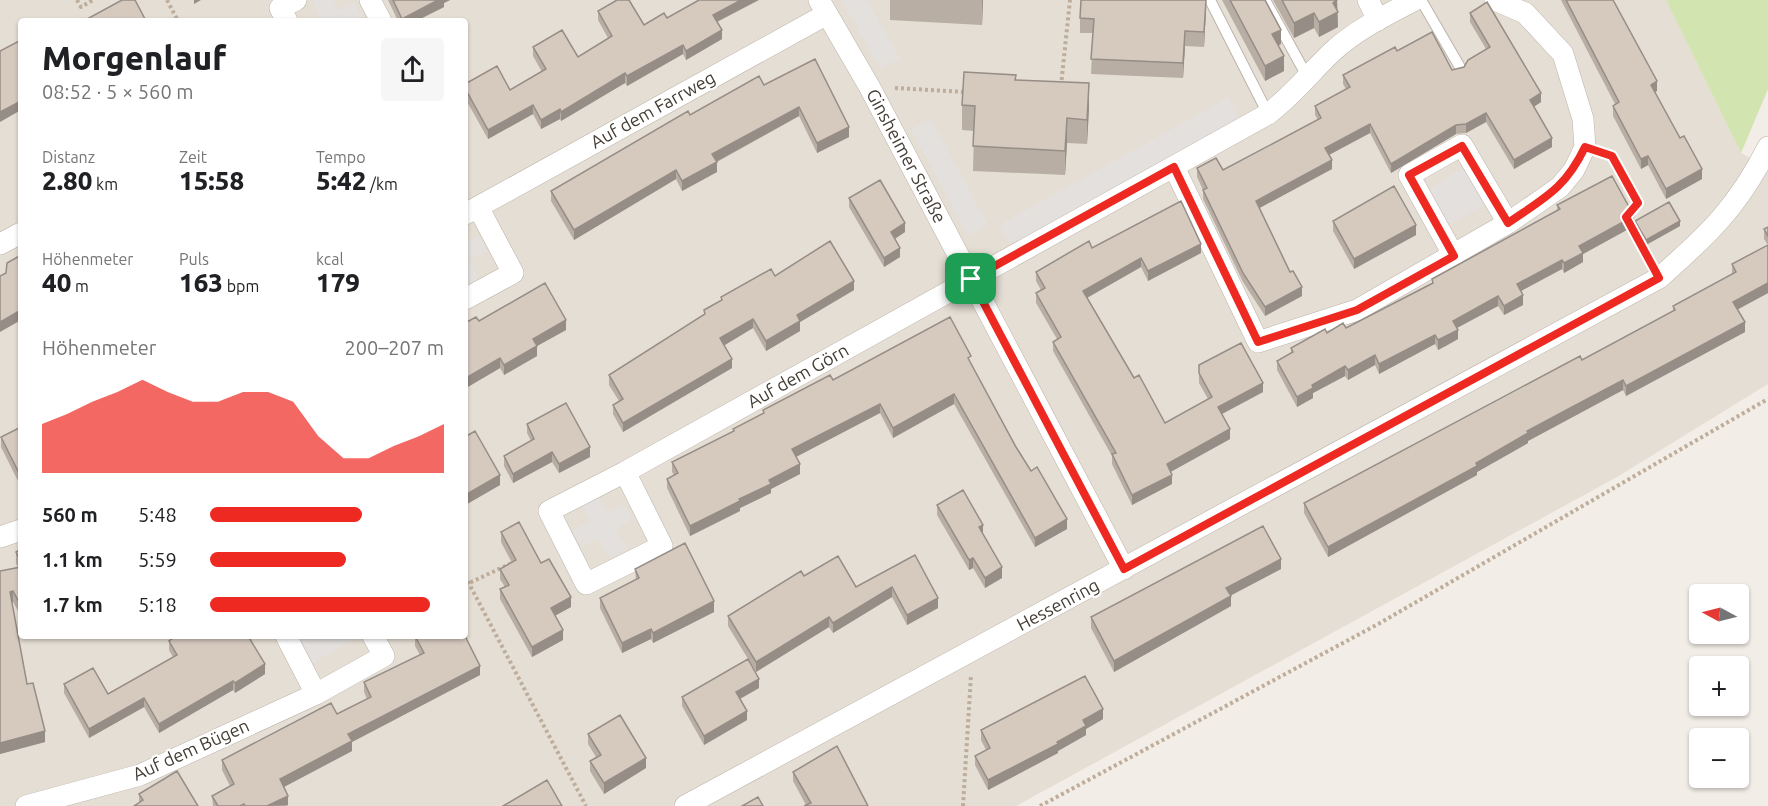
<!DOCTYPE html>
<html lang="de">
<head>
<meta charset="utf-8">
<style>
	:root { --surface:#fff; --page:#f6f6f6; --text:#202124; --muted:#757577; --accent:#ee2921 }
	body { margin:0; font-family:Ubuntu,sans-serif; background:var(--page); color:var(--text); height:100vh; display:flex; flex-direction:column; font-size:22px; white-space:nowrap }
	* { box-sizing:border-box; margin:0 }
	p { font-size:20px; color:var(--muted) }
	.icon { flex:none; width:33px; height:33px; fill:none; stroke:currentColor; stroke-width:2; stroke-linecap:round; stroke-linejoin:round }
	.map { position:relative; flex:1; overflow:hidden }
	.side { position:absolute; left:18px; top:18px; width:450px; height:621px; display:flex; flex-direction:column; background:var(--surface); border-radius:6px; box-shadow:0 2px 4px #0004 }
	.side>* { flex:none }
	.needle { width:39px; rotate:277deg }
	.controls { position:absolute; left:1689px; top:584px; display:grid; gap:12px }
	.controls a { display:grid; place-items:center; width:60px; height:60px; border-radius:6px; background:var(--surface); box-shadow:0 2px 4px #0004; font-size:30px }
	.pin { position:absolute; display:grid; place-items:center; width:51px; height:51px; color:#fff; margin:-26px; border-radius:12px; box-shadow:0 3px 9px #0006 }
	.round { display:grid; place-items:center; flex:none; width:63px; height:63px; border-radius:6px; background:var(--page) }
	.summary { display:flex; align-items:center; justify-content:space-between; height:102px; padding:0 24px }
	h1 { font-size:33px; font-weight:800; line-height:45px }
	.stats { display:grid; grid-template-columns:repeat(3,1fr); gap:9px; height:102px; padding:6px 24px }
	.stats div { display:grid; align-content:center }
	.stats b { font-size:26px; font-weight:800 }
	.stats small { font-size:16px; font-weight:400 }
	.stats p { font-size:16px }
	.chart { height:168px; padding:12px 24px }
	.chart p { display:flex; justify-content:space-between }
	.chart svg { width:100%; height:108px; margin-top:6px; fill:var(--accent); opacity:.7 }
	ul { padding:0 24px; list-style:none; font-size:20px }
	li { display:grid; grid-template-columns:96px 72px 1fr; align-items:center; height:45px }
	li i { height:15px; border-radius:8px; background:var(--accent) }
	.map>svg:first-child { display:block }
	.residential { fill:#e5ded4; fill-rule:evenodd }
	.green { fill:#d2e4b0 }
	.parking { fill:#e3e0de }
	.lines { fill:none; stroke-linecap:round; stroke-linejoin:round }
	.lane-casing { stroke:#bdb3a9; stroke-width:12 }
	.street-casing { stroke:#bdb3a9; stroke-width:22 }
	.path { stroke:#bead9b; stroke-width:4; stroke-dasharray:3 3; stroke-linecap:butt }
	.lane { stroke:#fff; stroke-width:10 }
	.street { stroke:#fff; stroke-width:21 }
	.wall { fill:#b8aea4 }
	.shaded-wall { fill:#968d86 }
	.building { fill:#d6cabf; stroke:#968d86; stroke-width:1.5 }
	.route-casing { stroke:#fff; stroke-width:12 }
	.route { stroke:#ee2921; stroke-width:8 }
	.labels { text-anchor:middle; stroke-width:4.5; stroke-linejoin:round; paint-order:stroke }
	.street-label { font-size:18px; fill:#443d35; stroke:#fff }
</style>
</head>
<body>
<div class="map">
<svg width="1768" height="806" viewBox="0 0 1768 806">
	<rect width="100%" height="100%" fill="#f2ede6"/>
	<path class="residential" d="M 0,0 L 1666,0 L 1741,153 L 1768,168 L 1768,384 L 1617,477 L 1016,806 L 0,806 ZM 21,21 L 465,21 L 465,636 L 21,636 Z"/>
	<path class="green" d="M 1666,0 L 1768,0 L 1768,89 L 1741,153 Z"/>
	<path class="parking" d="M 312,0 L 333,0 L 339,10 L 354,2 L 362,18 L 356,21 L 315,21 L 321,18 Z
		M 842,0 L 867,0 L 900,58 L 880,69 Z
		M 1228,98 L 1239,120 L 1011,246 L 999,225 Z
		M 931,119 L 988,225 L 968,236 L 911,129 Z
		M 1467,166 L 1488,203 L 1449,225 L 1429,189 Z
		M 479,236 L 487,251 L 470,260 L 479,280 L 465,287 L 465,243 Z
		M 598,495 L 608,512 L 624,504 L 632,519 L 616,529 L 627,549 L 610,558 L 598,538 L 582,547 L 572,531 L 591,521 L 581,504 Z
		M 295,636 L 359,636 L 308,666 Z"/>
	<g class="lines">
		<defs>
			<path id="lane" d="M 1210,0 L 1268,114
				M 1265,0 L 1308,78
				M 1421,0 L 1461,69"/>
			<path id="street" d="M 370,0 L 381,21
				M 819,0 L 869,86 L 1124,569
				M 1368,0 L 1378,20
				M 287,21 L 280,8 L 296,0
				M 1174,167 L 1258,342 L 1357,310 L 1508,223 L 1560,187 L 1574,170 L 1585,147 L 1583,119 L 1563,54 L 1525,13 L 1495,0
				M 478,207 L 827,14
				M 465,214 L 478,207 L 513,273 L 465,299
				M 0,244 L 21,233
				M 1454,256 L 1409,175 L 1462,145 L 1508,223
				M 625,472 L 662,546 L 586,584 L 549,511 L 625,472 L 1268,114 C 1292,96 1310,73 1332,52 C 1356,30 1386,15 1415,0
				M 0,537 L 21,530
				M 286,636 L 316,694
				M 26,806 L 140,775 L 316,694 L 384,656 L 373,636
				M 685,806 L 1659,278 C 1708,235 1738,207 1768,147"/>
		</defs>
		<use href="#lane" class="lane-casing"/>
		<use href="#street" class="street-casing"/>
		<path class="path" d="M 77,0 L 81,7 L 93,0
			M 167,0 L 178,21
			M 1061,86 L 1070,0
			M 895,88 L 965,92
			M 1604,152 L 1612,156 L 1638,203 L 1629,214
			M 1629,223 L 1648,258
			M 465,576 L 586,806
			M 465,585 L 516,561
			M 963,806 L 971,675
			M 1040,806 L 1380,623 L 1768,399"/>
		<use href="#lane" class="lane"/>
		<use href="#street" class="street"/>
	</g>
	<path class="wall" d="M 388,0 L 450,0 L 444,3 L 444,7 L 416,21 L 398,21 Z
		M 890,0 L 983,0 L 982,25 L 890,20 Z
		M 1222,0 L 1265,0 L 1281,44 L 1278,46 L 1284,71 L 1265,81 Z
		M 1273,0 L 1337,0 L 1338,27 L 1319,37 L 1314,28 L 1294,38 Z
		M 1561,0 L 1613,0 L 1657,91 L 1655,92 L 1702,179 L 1666,199 L 1648,165 L 1641,169 L 1613,116 L 1613,106 L 1615,104 Z
		M 1206,9 L 1204,47 L 1185,46 L 1183,78 L 1091,74 L 1093,33 L 1080,33 L 1080,18 Z
		M 598,11 L 644,25 L 667,18 L 718,22 L 722,39 L 686,60 L 683,54 L 627,86 L 625,83 L 561,121 L 560,119 L 541,129 L 533,114 L 488,139 L 465,98 L 465,84 L 510,90 L 542,72 L 533,56 L 533,47 L 578,57 L 608,38 L 598,20 Z
		M 1470,13 L 1541,102 L 1534,107 L 1552,147 L 1514,169 L 1486,122 L 1466,133 L 1456,134 L 1391,173 L 1370,133 L 1329,155 L 1332,169 L 1259,208 L 1302,296 L 1265,316 L 1243,282 L 1203,199 L 1203,190 L 1197,177 L 1197,168 L 1223,170 L 1318,120 L 1315,115 L 1315,106 L 1346,89 L 1343,84 L 1343,75 L 1397,51 L 1452,70 L 1464,67 L 1486,49 L 1470,22 Z
		M 1016,80 L 1089,108 L 1087,144 L 1067,143 L 1065,175 L 973,171 L 974,131 L 962,130 L 962,105 Z
		M 764,85 L 849,137 L 817,153 L 799,116 L 717,162 L 717,172 L 682,191 L 676,179 L 574,240 L 551,201 L 551,191 L 690,115 Z
		M 849,198 L 905,232 L 895,239 L 900,257 L 884,267 L 849,207 Z
		M 1557,205 L 1634,226 L 1583,254 L 1583,262 L 1564,273 L 1562,269 L 1521,291 L 1523,305 L 1504,315 L 1498,306 L 1457,328 L 1458,339 L 1448,345 L 1438,350 L 1435,344 L 1379,374 L 1375,365 L 1348,380 L 1345,376 L 1313,393 L 1313,398 L 1297,407 L 1277,370 L 1277,361 L 1291,353 L 1291,348 L 1327,333 L 1346,328 L 1432,283 L 1432,279 L 1557,210 Z
		M 1333,221 L 1416,235 L 1354,269 L 1333,231 Z
		M 1635,221 L 1680,226 L 1646,245 L 1635,226 Z
		M 1768,227 L 1768,293 L 1738,309 L 1745,332 L 1626,396 L 1623,390 L 1528,441 L 1528,443 L 1477,472 L 1477,475 L 1328,557 L 1304,513 L 1304,503 L 1582,360 L 1673,311 L 1673,306 L 1732,274 L 1732,264 L 1768,245 L 1764,239 L 1764,229 Z
		M 1092,248 L 1201,253 L 1148,281 L 1141,267 L 1087,298 L 1134,378 L 1165,423 L 1208,399 L 1199,383 L 1199,365 L 1263,392 L 1222,414 L 1230,439 L 1170,472 L 1172,484 L 1132,505 L 1112,464 L 1112,456 L 1053,351 L 1053,342 L 1057,339 L 1036,303 L 1036,293 L 1041,290 L 1036,281 L 1036,272 Z
		M 775,276 L 854,290 L 800,322 L 800,331 L 766,351 L 753,328 L 724,345 L 732,368 L 623,432 L 613,414 L 613,405 L 619,401 L 609,385 L 609,375 L 704,315 L 704,310 L 721,301 L 721,297 Z
		M 479,321 L 566,330 L 537,346 L 537,356 L 504,375 L 500,368 L 466,388 L 465,386 L 465,323 Z
		M 971,364 L 1016,447 L 1067,529 L 1035,547 L 954,404 L 893,438 L 880,413 L 796,457 L 800,474 L 771,489 L 771,493 L 740,508 L 740,511 L 690,536 L 667,488 L 667,479 L 674,475 L 672,472 L 672,462 L 733,432 L 733,429 L 763,414 L 763,410 L 833,380 Z
		M 527,424 L 590,457 L 559,473 L 552,462 L 513,483 L 504,466 L 504,456 L 531,441 L 527,433 Z
		M 21,427 L 20,485 L 1,447 L 1,437 Z
		M 465,437 L 500,485 L 467,504 L 465,500 Z
		M 937,505 L 983,535 L 1002,578 L 985,588 L 973,568 L 969,570 L 937,515 Z
		M 501,532 L 541,563 L 571,607 L 555,615 L 563,640 L 532,657 L 500,599 L 500,589 L 505,587 L 500,579 L 500,569 L 512,563 L 501,542 Z
		M 21,549 L 21,616 L 13,602 L 12,602 L 27,684 L 45,742 L 0,754 L 0,571 L 18,568 L 16,563 L 16,552 Z
		M 915,555 L 938,608 L 907,625 L 892,597 L 833,633 L 829,627 L 756,672 L 728,626 L 728,616 L 804,576 L 856,587 Z
		M 635,569 L 714,612 L 653,643 L 651,639 L 622,653 L 600,608 L 600,598 L 636,580 Z
		M 1281,569 L 1231,595 L 1231,606 L 1114,672 L 1091,628 L 1091,617 Z
		M 415,636 L 480,675 L 352,742 L 352,751 L 284,787 L 288,805 L 287,806 L 213,806 L 212,796 L 230,786 L 222,770 L 222,760 L 337,714 L 367,699 L 364,692 L 364,682 L 420,655 L 415,646 Z
		M 169,641 L 265,674 L 235,693 L 233,690 L 159,733 L 144,707 L 89,738 L 64,693 L 64,684 L 108,694 L 173,657 L 169,650 Z
		M 759,688 L 740,699 L 747,720 L 704,745 L 682,706 L 682,697 Z
		M 1103,719 L 1086,729 L 1086,735 L 1058,751 L 1058,753 L 988,790 L 975,765 L 975,756 L 986,750 L 981,740 L 981,730 Z
		M 588,734 L 646,768 L 604,794 L 590,771 L 590,761 L 596,757 L 588,744 Z
		M 793,772 L 868,806 L 806,805 L 793,781 Z
		M 139,794 L 198,806 L 139,803 Z"/>
	<path class="shaded-wall" d="M 194,0 L 201,0 L 194,4 Z
		M 438,0 L 450,0 L 444,3 L 444,7 L 416,21 L 402,21 L 402,19 Z
		M 741,0 L 759,0 L 713,24 L 713,15 Z
		M 982,0 L 983,0 L 982,25 Z
		M 1206,0 L 1206,9 L 1204,47 L 1204,32 Z
		M 1337,0 L 1338,27 L 1319,37 L 1319,22 L 1333,3 Z
		M 1314,13 L 1314,28 L 1294,38 L 1294,23 Z
		M 722,30 L 722,39 L 686,60 L 686,51 Z
		M 1281,30 L 1281,44 L 1272,49 L 1272,34 Z
		M 1185,31 L 1185,46 L 1183,78 L 1183,63 Z
		M 683,45 L 683,54 L 627,86 L 627,76 Z
		M 1284,56 L 1284,71 L 1265,81 L 1265,66 Z
		M 625,73 L 625,83 L 561,121 L 561,112 Z
		M 1657,81 L 1657,91 L 1651,94 L 1651,85 Z
		M 1089,83 L 1089,108 L 1087,144 L 1087,120 Z
		M 1541,93 L 1541,102 L 1530,109 L 1530,100 Z
		M 21,101 L 21,110 L 0,122 L 0,112 Z
		M 533,105 L 533,114 L 488,139 L 488,130 Z
		M 799,107 L 799,116 L 712,164 L 712,154 Z
		M 560,109 L 560,119 L 541,129 L 541,120 Z
		M 1486,113 L 1486,122 L 1466,133 L 1466,124 Z
		M 1067,118 L 1067,143 L 1065,175 L 1065,151 Z
		M 1370,124 L 1370,133 L 1325,157 L 1325,148 Z
		M 1456,125 L 1456,134 L 1391,173 L 1391,164 Z
		M 849,127 L 849,137 L 817,153 L 817,143 Z
		M 1552,138 L 1552,147 L 1514,169 L 1514,160 Z
		M 1648,156 L 1648,165 L 1641,169 L 1641,159 Z
		M 1332,160 L 1332,169 L 1256,210 L 1256,201 Z
		M 717,162 L 717,172 L 682,191 L 682,181 Z
		M 1702,169 L 1702,179 L 1666,199 L 1666,189 Z
		M 676,170 L 676,179 L 574,240 L 574,230 Z
		M 1634,216 L 1634,226 L 1583,254 L 1583,262 L 1564,273 L 1564,263 L 1579,246 Z
		M 1680,221 L 1680,226 L 1646,245 L 1646,240 Z
		M 905,223 L 905,232 L 891,241 L 891,232 Z
		M 1416,225 L 1416,235 L 1354,269 L 1354,259 Z
		M 1201,244 L 1201,253 L 1148,281 L 1148,271 Z
		M 900,248 L 900,257 L 884,267 L 884,258 Z
		M 1141,258 L 1141,267 L 1083,300 L 1083,291 Z
		M 1562,260 L 1562,269 L 1517,293 L 1517,284 Z
		M 854,281 L 854,290 L 800,322 L 800,331 L 766,351 L 766,341 L 797,315 Z
		M 1768,283 L 1768,293 L 1733,312 L 1733,302 Z
		M 1302,287 L 1302,296 L 1265,316 L 1265,307 Z
		M 1523,295 L 1523,305 L 1504,315 L 1504,306 Z
		M 1498,296 L 1498,306 L 1453,330 L 1453,321 Z
		M 21,310 L 21,320 L 0,332 L 0,322 Z
		M 753,319 L 753,328 L 720,348 L 720,338 Z
		M 566,320 L 566,330 L 537,346 L 537,356 L 504,375 L 504,365 L 533,339 Z
		M 1745,322 L 1745,332 L 1626,396 L 1626,386 Z
		M 1458,330 L 1458,339 L 1438,350 L 1438,340 Z
		M 1435,335 L 1435,344 L 1379,374 L 1379,364 Z
		M 1375,355 L 1375,365 L 1348,380 L 1348,370 Z
		M 500,358 L 500,368 L 466,388 L 466,378 Z
		M 732,359 L 732,368 L 623,432 L 623,423 Z
		M 1345,366 L 1345,376 L 1313,393 L 1313,398 L 1297,407 L 1297,397 L 1312,385 Z
		M 1623,380 L 1623,390 L 1528,441 L 1528,443 L 1477,472 L 1477,475 L 1328,557 L 1328,547 L 1527,431 Z
		M 1263,383 L 1263,392 L 1218,416 L 1218,407 Z
		M 954,394 L 954,404 L 893,438 L 893,428 Z
		M 880,404 L 880,413 L 792,459 L 792,449 Z
		M 1230,429 L 1230,439 L 1167,474 L 1167,464 Z
		M 590,447 L 590,457 L 559,473 L 559,464 Z
		M 552,452 L 552,462 L 513,483 L 513,474 Z
		M 800,464 L 800,474 L 771,489 L 771,493 L 740,508 L 740,511 L 690,536 L 690,526 L 739,499 L 769,480 Z
		M 500,475 L 500,485 L 467,504 L 467,494 Z
		M 1172,475 L 1172,484 L 1132,505 L 1132,495 Z
		M 1067,519 L 1067,529 L 1035,547 L 1035,538 Z
		M 983,525 L 983,535 L 979,527 Z
		M 973,558 L 973,568 L 969,570 L 969,560 Z
		M 1281,559 L 1281,569 L 1226,598 L 1226,588 Z
		M 1002,567 L 1002,578 L 985,588 L 985,578 Z
		M 892,587 L 892,597 L 833,633 L 833,623 Z
		M 13,591 L 13,602 L 10,603 L 10,592 Z
		M 1231,596 L 1231,606 L 1114,672 L 1114,661 Z
		M 571,597 L 571,607 L 551,618 L 551,608 Z
		M 938,598 L 938,608 L 907,625 L 907,615 Z
		M 714,601 L 714,612 L 653,643 L 653,633 Z
		M 829,617 L 829,627 L 756,672 L 756,662 Z
		M 651,629 L 651,639 L 622,653 L 622,643 Z
		M 563,630 L 563,640 L 532,657 L 532,647 Z
		M 265,664 L 265,674 L 235,693 L 235,683 Z
		M 480,666 L 480,675 L 352,742 L 352,751 L 280,789 L 280,779 L 348,734 Z
		M 759,679 L 759,688 L 736,701 L 736,692 Z
		M 233,681 L 233,690 L 159,733 L 159,724 Z
		M 144,698 L 144,707 L 89,738 L 89,729 Z
		M 1103,709 L 1103,719 L 1086,729 L 1086,735 L 1058,751 L 1058,753 L 988,790 L 988,780 L 1057,742 L 1083,720 Z
		M 747,711 L 747,720 L 704,745 L 704,736 Z
		M 45,731 L 45,742 L 0,754 L 0,743 Z
		M 646,758 L 646,768 L 604,794 L 604,783 Z
		M 288,796 L 288,805 L 267,806 Z"/>
	<path class="building" d="M 122,0 L 135,0 L 146,21 L 88,21 L 87,19 Z
		M 393,0 L 438,0 L 402,19 Z
		M 617,0 L 629,0 L 644,25 L 664,13 L 667,18 L 699,0 L 741,0 L 713,15 L 722,30 L 686,51 L 683,45 L 627,76 L 625,73 L 561,112 L 560,109 L 541,120 L 533,105 L 488,130 L 465,88 L 465,84 L 497,66 L 510,90 L 546,69 L 533,47 L 562,30 L 578,57 L 612,36 L 598,11 Z
		M 1081,0 L 1206,0 L 1204,32 L 1185,31 L 1183,63 L 1091,59 L 1094,19 L 1080,18 Z
		M 1230,0 L 1265,0 L 1281,30 L 1272,34 L 1284,56 L 1265,66 Z
		M 1282,0 L 1337,0 L 1333,3 L 1338,12 L 1319,22 L 1314,13 L 1294,23 Z
		M 1566,0 L 1613,0 L 1657,81 L 1651,85 L 1680,138 L 1684,136 L 1702,169 L 1666,189 L 1648,156 L 1641,159 L 1613,106 L 1619,102 Z
		M 1487,2 L 1541,93 L 1530,100 L 1552,138 L 1514,160 L 1486,113 L 1466,124 L 1456,125 L 1391,164 L 1370,124 L 1325,148 L 1332,160 L 1256,201 L 1290,272 L 1293,271 L 1302,287 L 1265,307 L 1243,273 L 1203,190 L 1207,188 L 1197,168 L 1216,158 L 1223,170 L 1321,118 L 1315,106 L 1350,87 L 1343,75 L 1395,47 L 1397,51 L 1432,32 L 1452,70 L 1464,67 L 1468,60 L 1490,47 L 1470,13 Z
		M 21,40 L 21,101 L 0,112 L 0,51 Z
		M 815,59 L 849,127 L 817,143 L 799,107 L 712,154 L 717,162 L 682,181 L 676,170 L 574,230 L 551,191 L 688,111 L 690,115 L 759,76 L 764,85 Z
		M 964,72 L 1016,75 L 1015,80 L 1089,83 L 1087,120 L 1067,118 L 1065,151 L 973,146 L 975,106 L 962,105 Z
		M 1612,176 L 1634,216 L 1579,246 L 1583,253 L 1564,263 L 1562,260 L 1517,284 L 1523,295 L 1504,306 L 1498,296 L 1453,321 L 1458,330 L 1438,340 L 1435,335 L 1379,364 L 1375,355 L 1348,370 L 1345,366 L 1312,385 L 1313,388 L 1297,397 L 1277,361 L 1293,352 L 1291,348 L 1325,329 L 1327,333 L 1343,323 L 1346,328 L 1433,283 L 1432,279 L 1560,209 L 1557,205 Z
		M 880,180 L 905,223 L 891,232 L 900,248 L 884,258 L 849,198 Z
		M 1394,186 L 1416,225 L 1354,259 L 1333,221 Z
		M 1181,201 L 1201,244 L 1148,271 L 1141,258 L 1083,291 L 1134,378 L 1139,375 L 1165,423 L 1212,397 L 1199,373 L 1199,365 L 1241,343 L 1263,383 L 1218,407 L 1230,429 L 1167,464 L 1172,475 L 1132,495 L 1112,454 L 1116,453 L 1053,342 L 1061,337 L 1036,293 L 1045,288 L 1036,272 L 1089,241 L 1092,248 Z
		M 1669,202 L 1680,221 L 1646,240 L 1635,221 Z
		M 1768,227 L 1768,236 L 1764,229 Z
		M 830,241 L 854,281 L 797,315 L 800,321 L 766,341 L 753,319 L 720,338 L 732,359 L 623,423 L 613,405 L 623,399 L 609,375 L 705,314 L 704,310 L 722,300 L 721,297 L 771,269 L 775,276 Z
		M 1768,245 L 1768,283 L 1733,302 L 1745,322 L 1626,386 L 1623,380 L 1574,406 L 1527,431 L 1528,433 L 1476,463 L 1477,466 L 1328,547 L 1304,503 L 1580,356 L 1582,360 L 1675,310 L 1673,306 L 1736,272 L 1732,264 Z
		M 21,255 L 21,310 L 0,322 L 0,276 L 6,273 L 7,263 Z
		M 545,283 L 566,320 L 533,339 L 537,346 L 504,365 L 500,358 L 466,378 L 465,376 L 465,323 L 476,317 L 479,321 Z
		M 950,317 L 971,356 L 968,358 L 1016,447 L 1031,471 L 1037,467 L 1067,519 L 1035,538 L 954,394 L 893,428 L 880,404 L 792,449 L 800,464 L 769,480 L 771,484 L 739,499 L 740,501 L 690,526 L 667,479 L 678,473 L 672,462 L 734,431 L 733,429 L 764,413 L 763,410 L 830,375 L 833,380 Z
		M 566,403 L 590,447 L 559,464 L 552,452 L 513,474 L 504,456 L 534,439 L 527,424 Z
		M 21,427 L 21,475 L 20,475 L 1,437 Z
		M 475,431 L 500,475 L 467,494 L 465,490 L 465,437 Z
		M 963,490 L 983,525 L 979,527 L 1002,567 L 985,578 L 973,558 L 969,560 L 937,505 Z
		M 519,522 L 541,563 L 549,559 L 571,597 L 551,608 L 563,630 L 532,647 L 500,589 L 509,585 L 500,569 L 516,560 L 501,532 Z
		M 1263,526 L 1281,559 L 1226,588 L 1231,596 L 1114,661 L 1091,617 Z
		M 685,543 L 714,601 L 653,633 L 651,629 L 622,643 L 600,598 L 639,578 L 635,569 Z
		M 21,549 L 21,562 L 16,552 Z
		M 915,555 L 938,598 L 907,615 L 892,587 L 833,623 L 829,617 L 756,662 L 728,616 L 801,571 L 804,576 L 838,556 L 856,587 Z
		M 21,567 L 21,606 L 13,591 L 10,592 L 27,684 L 33,683 L 45,731 L 0,743 L 0,571 Z
		M 176,636 L 248,636 L 265,664 L 235,683 L 233,681 L 159,724 L 144,698 L 89,729 L 64,684 L 93,668 L 108,694 L 177,655 L 169,641 Z
		M 415,636 L 465,636 L 480,666 L 348,734 L 352,741 L 280,779 L 288,796 L 267,806 L 245,806 L 244,804 L 240,806 L 218,806 L 212,796 L 234,784 L 222,760 L 331,703 L 337,714 L 371,697 L 364,682 L 424,653 Z
		M 748,659 L 759,679 L 736,692 L 747,711 L 704,736 L 682,697 Z
		M 1085,676 L 1103,709 L 1083,720 L 1086,726 L 1057,742 L 1058,744 L 988,780 L 975,756 L 990,748 L 981,730 Z
		M 620,715 L 646,758 L 604,783 L 590,761 L 601,755 L 588,734 Z
		M 837,746 L 868,806 L 804,806 L 811,803 L 793,772 Z
		M 177,771 L 198,806 L 134,806 L 143,800 L 139,794 Z
		M 547,780 L 562,806 L 503,806 Z
		M 758,797 L 763,806 L 742,806 Z"/>
	<g class="lines">
		<defs>
			<path id="route" d="M 1462,146 L 1508,223 C 1544,198 1565,189 1585,147 L 1612,156 L 1638,203 L 1626,217 L 1659,278 L 1124,569 L 971,279 L 1174,167 L 1258,342 L 1357,310 L 1454,256 L 1409,175 Z"/>
		</defs>
		<use href="#route" class="route-casing"/>
		<use href="#route" class="route"/>
	</g>
	<g class="labels">
		<g class="street-label">
			<text transform="translate(653 110) rotate(-29)" y="6">Auf dem Farrweg</text>
			<text transform="translate(906 156) rotate(62)" y="6">Ginsheimer Straße</text>
			<text transform="translate(798 376) rotate(-29)" y="6">Auf dem Görn</text>
			<text transform="translate(1058 605) rotate(-28)" y="6">Hessenring</text>
			<text transform="translate(191 750) rotate(-24)" y="6">Auf dem Bügen</text>
		</g>
	</g>
</svg>
<div class="controls">
<a><svg class="needle" viewBox="-14 -14 28 28"><path d="M0-13l5 13h-10z" fill="#e53935"/><path d="M0 13l5-13h-10z" fill="#757577"/></svg></a>
<a>+</a>
<a>−</a>
</div>
<div class="pin" style="left:971px;top:279px;background:#1e9e55"><svg class="icon" aria-label="arrive" viewBox="0 0 24 24"><path d="M6 21V4h12l-3 4 3 4H6"/></svg></div>
<section class="side">
<div class="summary"><div><h1>Morgenlauf</h1><p>08:52 · 5 × 560 m</p></div><a class="round"><svg class="icon" aria-label="share" viewBox="0 0 24 24"><path d="M12 15V3M7 8l5-5 5 5M5 13v7h14v-7"/></svg></a></div>
<div class="stats">
<div><p>Distanz</p><b>2.80<small> km</small></b></div>
<div><p>Zeit</p><b>15:58</b></div>
<div><p>Tempo</p><b>5:42<small> /km</small></b></div>
</div>
<div class="stats">
<div><p>Höhenmeter</p><b>40<small> m</small></b></div>
<div><p>Puls</p><b>163<small> bpm</small></b></div>
<div><p>kcal</p><b>179</b></div>
</div>
<div class="chart"><p><span>Höhenmeter</span>200–207 m</p>
<svg viewBox="0 0 160 44" preserveAspectRatio="none"><path d="M0 44V24L10 20L20 15L30 11L40 6L50 11L60 15L70 15L80 11L90 11L100 15L110 29L120 38L130 38L140 33L150 29L160 24V44z"/></svg>
</div>
<ul>
<li><b>560 m</b>5:48<i style="width:65%"></i></li>
<li><b>1.1 km</b>5:59<i style="width:58%"></i></li>
<li><b>1.7 km</b>5:18<i style="width:94%"></i></li>
</ul>
</section>
</div>
</body>
</html>
